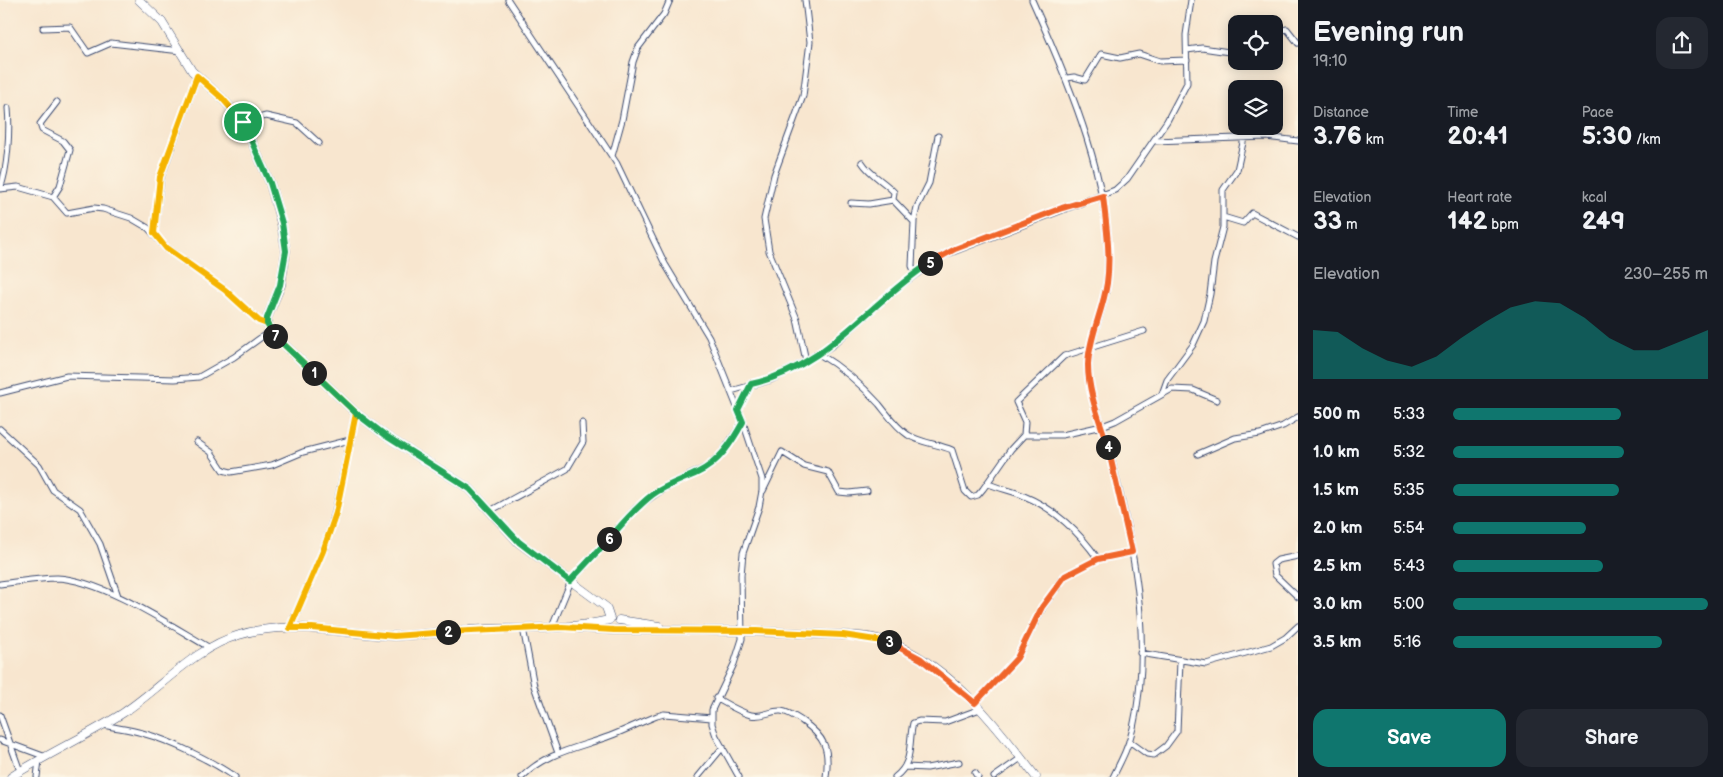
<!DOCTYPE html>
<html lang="en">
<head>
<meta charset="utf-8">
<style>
	:root { --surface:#171b24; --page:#242831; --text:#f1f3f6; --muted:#9ea1a6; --accent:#0f766e }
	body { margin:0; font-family:"Balsamiq Sans",sans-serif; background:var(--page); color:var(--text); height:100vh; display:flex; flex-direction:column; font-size:19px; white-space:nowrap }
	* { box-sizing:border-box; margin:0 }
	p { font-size:16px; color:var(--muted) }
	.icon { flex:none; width:28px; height:28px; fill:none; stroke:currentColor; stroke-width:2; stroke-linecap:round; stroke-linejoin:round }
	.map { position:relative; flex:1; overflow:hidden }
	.side { display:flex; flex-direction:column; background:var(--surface); width:425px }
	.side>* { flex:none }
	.buttons { position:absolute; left:1228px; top:15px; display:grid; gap:10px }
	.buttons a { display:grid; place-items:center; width:55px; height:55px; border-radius:10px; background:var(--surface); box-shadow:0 2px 12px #0003; font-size:25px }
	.pin { position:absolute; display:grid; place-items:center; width:42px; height:42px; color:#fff; margin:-21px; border:2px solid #fff; border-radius:50%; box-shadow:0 1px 5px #0007 }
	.km { position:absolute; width:25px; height:25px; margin:-12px; border-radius:50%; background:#222; color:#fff; font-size:14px; line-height:25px; text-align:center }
	.round { display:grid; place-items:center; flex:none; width:52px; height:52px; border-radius:15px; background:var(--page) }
	.head { display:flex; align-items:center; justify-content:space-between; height:85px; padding:0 15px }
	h1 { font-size:28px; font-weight:800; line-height:38px }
	.figures { display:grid; grid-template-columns:repeat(3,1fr); gap:8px; height:85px; padding:5px 15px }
	.figures div { display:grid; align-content:center }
	.figures b { font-size:25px; font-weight:800 }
	.figures small { font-size:14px; font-weight:400 }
	.figures p { font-size:14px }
	.chart { height:140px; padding:10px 15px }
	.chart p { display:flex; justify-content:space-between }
	.chart svg { width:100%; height:90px; margin-top:5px; fill:var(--accent); opacity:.7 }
	.primary-button { display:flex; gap:10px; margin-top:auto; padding:10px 15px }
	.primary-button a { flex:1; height:58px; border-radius:15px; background:var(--accent); color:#fff; font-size:20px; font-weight:800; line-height:58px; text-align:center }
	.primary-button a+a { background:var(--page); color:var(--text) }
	ul { padding:0 15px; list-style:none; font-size:16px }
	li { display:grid; grid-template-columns:80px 60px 1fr; align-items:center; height:38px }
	li i { height:12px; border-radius:6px; background:var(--accent) }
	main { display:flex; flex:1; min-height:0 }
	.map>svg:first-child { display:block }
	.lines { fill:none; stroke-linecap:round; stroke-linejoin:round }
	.street-casing { stroke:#3c4a6f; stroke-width:7 }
	.secondary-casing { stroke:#3c4a6f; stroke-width:9 }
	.street { stroke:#fff; stroke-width:5 }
	.secondary { stroke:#fff; stroke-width:8 }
	.split-1-casing { stroke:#fff; stroke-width:10 }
	.split-2-casing { stroke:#fff; stroke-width:10 }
	.split-3-casing { stroke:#fff; stroke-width:10 }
	.split-4-casing { stroke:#fff; stroke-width:10 }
	.split-5-casing { stroke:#fff; stroke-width:10 }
	.split-6-casing { stroke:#fff; stroke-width:10 }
	.split-7-casing { stroke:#fff; stroke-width:10 }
	.split-8-casing { stroke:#fff; stroke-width:10 }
	.split-1 { stroke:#f5b400; stroke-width:6 }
	.split-2 { stroke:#f5b400; stroke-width:6 }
	.split-3 { stroke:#f5b400; stroke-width:6 }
	.split-4 { stroke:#f0652b; stroke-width:6 }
	.split-5 { stroke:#f0652b; stroke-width:6 }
	.split-6 { stroke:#22a559; stroke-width:6 }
	.split-7 { stroke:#22a559; stroke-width:6 }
	.split-8 { stroke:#22a559; stroke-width:6 }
</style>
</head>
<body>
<main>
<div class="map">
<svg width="1298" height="777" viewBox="0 0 1298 777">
	<rect width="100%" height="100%" fill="#fcf5e5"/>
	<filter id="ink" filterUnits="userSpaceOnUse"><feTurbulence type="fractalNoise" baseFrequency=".02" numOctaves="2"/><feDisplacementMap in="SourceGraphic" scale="10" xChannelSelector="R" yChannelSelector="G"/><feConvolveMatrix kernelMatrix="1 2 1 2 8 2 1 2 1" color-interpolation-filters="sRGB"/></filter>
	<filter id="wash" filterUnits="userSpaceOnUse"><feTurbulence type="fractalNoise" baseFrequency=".0096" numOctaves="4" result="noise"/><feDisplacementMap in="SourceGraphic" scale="20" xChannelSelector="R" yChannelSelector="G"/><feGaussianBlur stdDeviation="1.12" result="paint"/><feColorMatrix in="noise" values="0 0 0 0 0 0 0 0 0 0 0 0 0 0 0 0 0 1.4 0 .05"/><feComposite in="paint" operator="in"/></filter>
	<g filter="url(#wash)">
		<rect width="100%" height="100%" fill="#f8e6cf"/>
	</g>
	<g filter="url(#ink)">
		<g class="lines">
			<defs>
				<path id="street" d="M 508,0 L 617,164 L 665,264 L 709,337 L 743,422 L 762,479 L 762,491 L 759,507 L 743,553 L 741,575 L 742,639 L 734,664 L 712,710 L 712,724 L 716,736 L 739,777
					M 805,0 L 810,42 L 803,96 L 774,175 L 764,219 L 769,251 L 797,319 L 806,361
					M 1032,0 C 1068,80 1117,193 1107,282 C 1104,315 1084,345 1089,380 C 1092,404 1103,427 1109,450 C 1132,539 1154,637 1133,728 C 1129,746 1121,761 1113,777
					M 43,28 L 70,27 L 88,53 L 111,43 L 181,51
					M 1274,32 L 1287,29 L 1298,43
					M 1187,50 L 1202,48 L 1236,53
					M 1067,78 L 1074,77 L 1085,80 L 1101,54 L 1120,58 L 1139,54 L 1160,61 L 1187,60
					M 243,122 L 266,116 L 297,123 L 319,143
					M 1154,141 L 1266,137 L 1298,141
					M 612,156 L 622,120 L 633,62 L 638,48 L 664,14 L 670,0
					M 862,162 C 870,175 884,181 894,192 L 893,200 L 914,222 L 912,266 L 915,273
					M 0,189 L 18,187 L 53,197 L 67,213 L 94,208 L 103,209 L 131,218 L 148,228 L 166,248 L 225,290 L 259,321 L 267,325
					M 0,189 C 8,169 10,130 8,108
					M 53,197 L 60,186 L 70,150 L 63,141 L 42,130 L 40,124 L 57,102
					M 851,203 L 869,204 L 893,200
					M 1223,217 L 1243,223 L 1252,213 L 1298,237
					M 914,221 L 917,207 L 929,183 L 938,136
					M 154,233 L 161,177 L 197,77
					M 819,354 C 841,367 861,384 879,404 C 888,415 896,427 908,435 C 921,443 938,444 952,450 L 965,491 L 971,497 L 978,495 L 983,489 L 1011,449 L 1024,435 L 1062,435 L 1102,426 L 1115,421 L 1172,389 L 1193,390 L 1217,400
					M 731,391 L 770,380 L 794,368 L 833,345 L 894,290 L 942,256 L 1115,190 L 1127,179 L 1167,121 L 1187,83 L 1186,35 L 1191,0
					M 0,393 L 67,376 L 175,379 L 199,377 L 234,357 L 270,331
					M 1162,394 L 1167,380 L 1193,345 L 1204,321 L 1210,294 L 1214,262 L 1223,227 L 1223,190 L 1237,170 L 1244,138
					M 738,410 L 751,384
					M 0,429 L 39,465 L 53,490 L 80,509 L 100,544 L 118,596
					M 1024,435 L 1025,422 L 1016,402 L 1064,356 L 1144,331
					M 197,442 L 211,452 L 223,470 L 231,472 L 272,465 L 303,452 L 350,440
					M 1198,454 L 1235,438 L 1260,434 L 1283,426 L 1298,417
					M 987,483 C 998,489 1012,490 1024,496 C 1054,508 1080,533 1098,559
					M 763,491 L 782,452 L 804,466 L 828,472 L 839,492 L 849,493 L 867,491
					M 490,511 L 567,469 L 583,442 L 582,423
					M 1298,556 L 1278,560 L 1273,564 L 1275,575 L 1298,597
					M 0,584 C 19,582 38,578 57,578 C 103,580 170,625 210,648
					M 552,627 L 571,581 L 636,508 L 666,487 L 709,466 L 721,455 L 743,422
					M 290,628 L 323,551 L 335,513 L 356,413
					M 523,628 L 534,686 L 558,753
					M 1140,653 L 1206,664 L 1271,646 L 1285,638 L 1298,626
					M 716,698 C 727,704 739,712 751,715 C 762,718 771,710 781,711 C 789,712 796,717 802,721 C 825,737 830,749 826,777
					M 975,703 L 1017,658 L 1043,607 L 1065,576 L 1098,559 L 1132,552
					M 0,715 L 20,771
					M 104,725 C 116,728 129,729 142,733 C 169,740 212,761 235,777
					M 0,740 L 46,757
					M 1129,741 L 1147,754 L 1154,755 L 1166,746 L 1177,731 L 1180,661
					M 905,767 L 927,768 L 959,762
					M 975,773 L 978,777
					M 37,777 L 39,760
					M 522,777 C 547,752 578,748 610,736 C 626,730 641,722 657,716 L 664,714 L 712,718
					M 698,777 L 723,747
					M 895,777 C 914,763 908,743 913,723 L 919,721 L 945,722 L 980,709
					M 994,777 L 1021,758"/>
				<path id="secondary" d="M 139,0 L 162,22 L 192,71 L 222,98 L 243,122 L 270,183 L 281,223 L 286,251 L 281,285 L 267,318 L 270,331 L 356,413 L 386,436 L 470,489 L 519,543 L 606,607 L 610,619
					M 619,620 L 659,626
					M 579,628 L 612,630
					M 614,630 C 681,630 748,630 815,634 C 840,635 871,634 894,644 C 954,670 997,726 1036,777
					M 11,777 C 47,754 87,736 123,713 C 161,688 194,648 239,635 C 289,619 342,634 393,636 C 419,636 444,631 469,630 C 515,627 563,631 609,620"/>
			</defs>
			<use href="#street" class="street-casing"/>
			<use href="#secondary" class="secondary-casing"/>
			<use href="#street" class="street"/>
			<use href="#secondary" class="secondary"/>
		</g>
	</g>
	<g class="lines" filter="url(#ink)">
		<defs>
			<path id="split-1" d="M 243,122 L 222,98 L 197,76 L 160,177 L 154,233 L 166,248 L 225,290 L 259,321 L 267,324 L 275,336 L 314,373"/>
			<path id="split-2" d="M 314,373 L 356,413 L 336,513 L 323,551 L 290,628 L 312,628 L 394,636 L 448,632"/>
			<path id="split-3" d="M 448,632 L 562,627 L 614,630 L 756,631 L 843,635 L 889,642"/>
			<path id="split-4" d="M 889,642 L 921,659 L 975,703 L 1017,658 L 1042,607 L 1065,576 L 1098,559 L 1132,552 L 1108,447"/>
			<path id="split-5" d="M 930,263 L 955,249 L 1062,208 L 1103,196 C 1106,224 1111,255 1107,283 C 1103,311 1089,337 1088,365 C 1088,393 1100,421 1108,447"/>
			<path id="split-6" d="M 609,539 C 622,524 635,508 652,495 C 666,485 682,480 697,473 C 719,463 732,442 743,422 L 738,410 L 751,384 C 828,367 867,304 930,263"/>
			<path id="split-7" d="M 275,336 L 356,413 L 386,436 L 470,489 L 519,542 L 570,581 L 609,539"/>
			<path id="split-8" d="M 243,122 L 270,183 L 282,223 L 286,251 L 280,285 L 267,318 L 267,324 L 275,336"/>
		</defs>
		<use href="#split-1" class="split-1-casing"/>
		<use href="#split-2" class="split-2-casing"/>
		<use href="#split-3" class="split-3-casing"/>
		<use href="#split-4" class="split-4-casing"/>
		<use href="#split-5" class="split-5-casing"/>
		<use href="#split-6" class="split-6-casing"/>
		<use href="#split-7" class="split-7-casing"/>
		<use href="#split-8" class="split-8-casing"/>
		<use href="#split-1" class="split-1"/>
		<use href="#split-2" class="split-2"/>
		<use href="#split-3" class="split-3"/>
		<use href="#split-4" class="split-4"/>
		<use href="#split-5" class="split-5"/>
		<use href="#split-6" class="split-6"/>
		<use href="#split-7" class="split-7"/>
		<use href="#split-8" class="split-8"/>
	</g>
</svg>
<div class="buttons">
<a><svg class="icon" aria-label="locate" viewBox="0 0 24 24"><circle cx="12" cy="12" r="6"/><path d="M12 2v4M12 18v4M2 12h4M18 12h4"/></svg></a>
<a><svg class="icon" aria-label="layers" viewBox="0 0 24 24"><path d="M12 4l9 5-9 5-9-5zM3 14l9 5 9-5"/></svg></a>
</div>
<div class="pin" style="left:243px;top:122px;background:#1e9e55"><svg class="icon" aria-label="arrive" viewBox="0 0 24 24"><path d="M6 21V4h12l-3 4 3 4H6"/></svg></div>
<b class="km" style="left:314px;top:373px">1</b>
<b class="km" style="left:448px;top:632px">2</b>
<b class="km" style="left:889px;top:642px">3</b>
<b class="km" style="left:1108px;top:447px">4</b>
<b class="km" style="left:930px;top:263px">5</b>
<b class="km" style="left:609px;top:539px">6</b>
<b class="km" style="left:275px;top:336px">7</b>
</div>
<section class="side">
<div class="head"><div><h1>Evening run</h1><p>19:10</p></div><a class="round"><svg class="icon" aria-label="share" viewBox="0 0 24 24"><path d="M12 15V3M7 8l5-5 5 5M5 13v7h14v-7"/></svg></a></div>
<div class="figures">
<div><p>Distance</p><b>3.76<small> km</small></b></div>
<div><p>Time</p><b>20:41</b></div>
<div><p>Pace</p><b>5:30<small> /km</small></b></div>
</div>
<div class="figures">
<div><p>Elevation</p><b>33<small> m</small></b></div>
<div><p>Heart rate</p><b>142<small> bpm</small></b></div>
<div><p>kcal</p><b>249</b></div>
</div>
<div class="chart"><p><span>Elevation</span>230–255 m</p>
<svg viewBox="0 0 160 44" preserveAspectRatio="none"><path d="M0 44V20L10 21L20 29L30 35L40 38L50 33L60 24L70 16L80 9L90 6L100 7L110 14L120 24L130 30L140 30L150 25L160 20V44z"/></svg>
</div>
<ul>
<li><b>500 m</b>5:33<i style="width:66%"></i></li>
<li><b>1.0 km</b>5:32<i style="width:67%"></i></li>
<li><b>1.5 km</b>5:35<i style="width:65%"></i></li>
<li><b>2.0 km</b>5:54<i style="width:52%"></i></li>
<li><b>2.5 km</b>5:43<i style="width:59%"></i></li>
<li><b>3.0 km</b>5:00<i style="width:100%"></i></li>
<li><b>3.5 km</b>5:16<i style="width:82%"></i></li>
</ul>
<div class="primary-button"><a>Save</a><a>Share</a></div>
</section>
</main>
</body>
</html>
